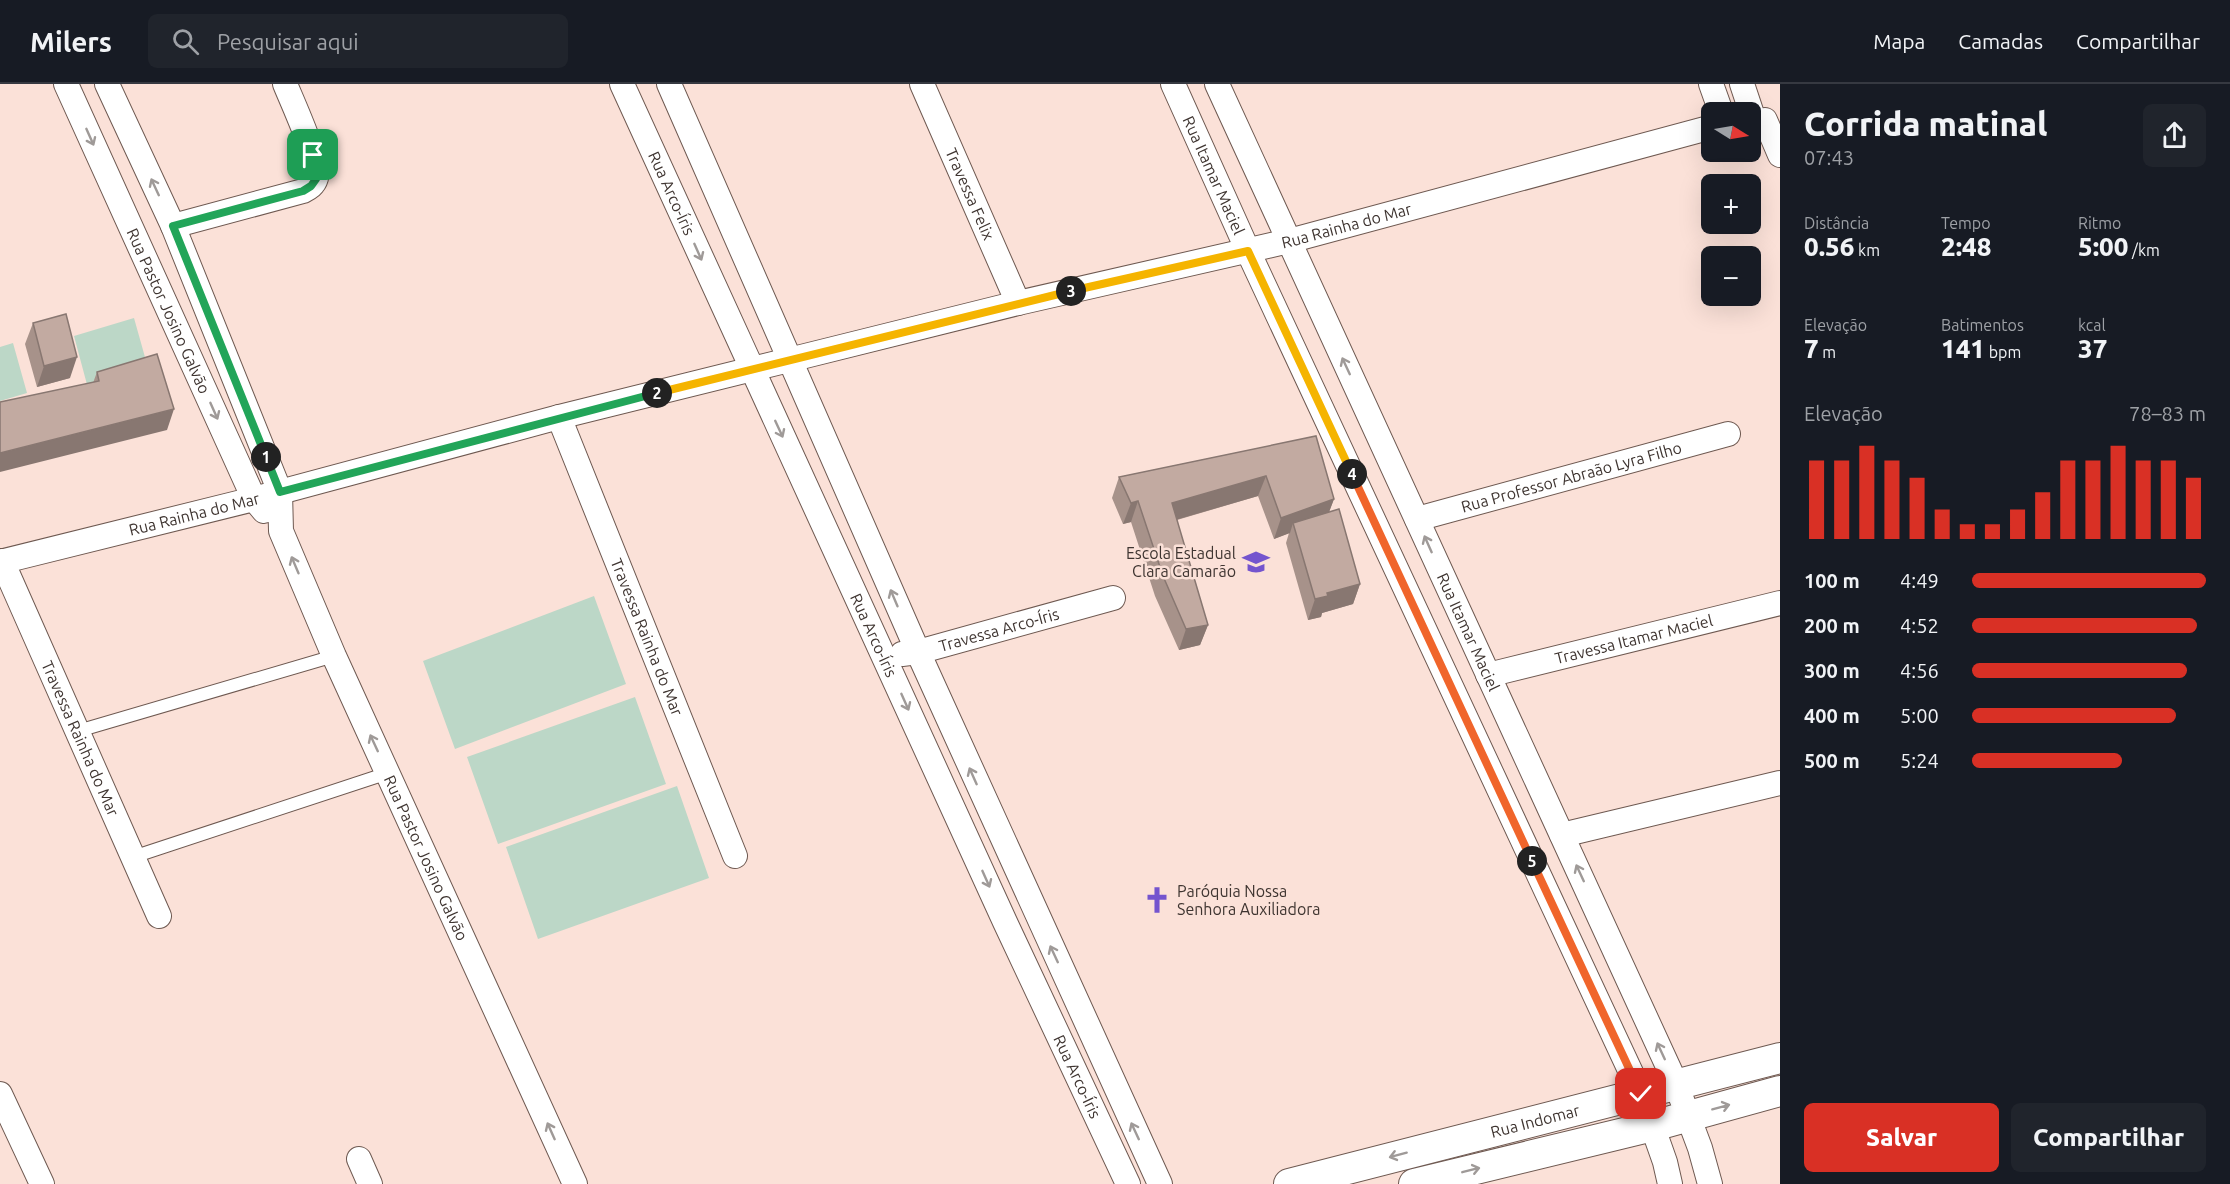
<!DOCTYPE html>
<html lang="pt">
<head>
<meta charset="utf-8">
<style>
	:root { --surface:#171b24; --page:#20242c; --text:#f1f3f6; --muted:#9ea1a6; --line:#363941; --accent:#d93025 }
	body { margin:0; font-family:Ubuntu,sans-serif; background:var(--page); color:var(--text); height:100vh; display:flex; flex-direction:column; font-size:22px; white-space:nowrap }
	* { box-sizing:border-box; margin:0 }
	p { font-size:20px; color:var(--muted) }
	.icon { flex:none; width:33px; height:33px; fill:none; stroke:currentColor; stroke-width:2; stroke-linecap:round; stroke-linejoin:round }
	.map { position:relative; flex:1; overflow:hidden }
	.panel { display:flex; flex-direction:column; background:var(--surface); width:450px }
	.panel>* { flex:none }
	.needle { width:39px; rotate:101deg }
	.controls { position:absolute; left:1701px; top:18px; display:grid; gap:12px }
	.controls a { display:grid; place-items:center; width:60px; height:60px; border-radius:9px; background:var(--surface); box-shadow:0 6px 24px #0002; font-size:30px }
	.pin { position:absolute; display:grid; place-items:center; width:51px; height:51px; color:#fff; margin:-26px; border-radius:12px; box-shadow:0 3px 9px #0006 }
	.km { position:absolute; width:30px; height:30px; margin:-15px; border-radius:50%; background:#222; color:#fff; font-size:16px; line-height:30px; text-align:center }
	.round { display:grid; place-items:center; flex:none; width:63px; height:63px; border-radius:9px; background:var(--page) }
	.headline { display:flex; align-items:center; justify-content:space-between; height:102px; padding:0 24px }
	h1 { font-size:33px; font-weight:800; line-height:45px }
	.metrics { display:grid; grid-template-columns:repeat(3,1fr); gap:9px; height:102px; padding:6px 24px }
	.metrics div { display:grid; align-content:center }
	.metrics b { font-size:26px; font-weight:800 }
	.metrics small { font-size:16px; font-weight:400 }
	.metrics p { font-size:16px }
	.chart { height:168px; padding:12px 24px }
	.chart p { display:flex; justify-content:space-between }
	.chart svg { width:100%; height:108px; margin-top:6px; stroke:var(--accent); stroke-width:6 }
	.cta { display:flex; gap:12px; margin-top:auto; padding:12px 24px }
	.cta a { flex:1; height:69px; border-radius:9px; background:var(--accent); color:#fff; font-size:24px; font-weight:800; line-height:69px; text-align:center }
	.cta a+a { background:var(--page); color:var(--text) }
	ul { padding:0 24px; list-style:none; font-size:20px }
	li { display:grid; grid-template-columns:96px 72px 1fr; align-items:center; height:45px }
	li i { height:15px; border-radius:8px; background:var(--accent) }
	header { display:flex; align-items:center; gap:36px; box-sizing:border-box; height:84px; padding:0 30px; background:var(--surface); border-bottom:2px solid var(--line) }
	header strong { font-size:28px }
	nav { display:flex; gap:33px; margin-inline-start:auto; font-size:21px }
	.search { width:420px; height:54px; background:var(--page); display:flex; align-items:center; gap:15px; box-sizing:border-box; padding:0 21px; border-radius:9px; color:var(--muted); font-size:22px }
	main { display:flex; flex:1; min-height:0 }
	.map>svg:first-child { display:block }
	.pitch { fill:#bcd7c7 }
	.lines { fill:none; stroke-linecap:round; stroke-linejoin:round }
	.service-casing { stroke:#6e5951; stroke-width:14 }
	.minor-casing { stroke:#6e5951; stroke-width:26 }
	.tertiary-casing { stroke:#6e5951; stroke-width:32 }
	.service { stroke:#fff; stroke-width:12 }
	.minor { stroke:#fff; stroke-width:24 }
	.tertiary { stroke:#fff; stroke-width:30 }
	.wall { fill:#a7928a }
	.shaded-wall { fill:#887771 }
	.building { fill:#c2aaa1; stroke:#887771; stroke-width:1.5 }
	.oneway { stroke:#9f9a98 }
	.split-1-casing { stroke:#fff; stroke-width:12 }
	.split-2-casing { stroke:#fff; stroke-width:12 }
	.split-3-casing { stroke:#fff; stroke-width:12 }
	.split-4-casing { stroke:#fff; stroke-width:12 }
	.split-5-casing { stroke:#fff; stroke-width:12 }
	.split-6-casing { stroke:#fff; stroke-width:12 }
	.split-1 { stroke:#22a559; stroke-width:8 }
	.split-2 { stroke:#22a559; stroke-width:8 }
	.split-3 { stroke:#f5b400; stroke-width:8 }
	.split-4 { stroke:#f5b400; stroke-width:8 }
	.split-5 { stroke:#f0652b; stroke-width:8 }
	.split-6 { stroke:#f0652b; stroke-width:8 }
	.labels { text-anchor:middle; stroke-width:5; stroke-linejoin:round; paint-order:stroke }
	.street-label { font-size:16px; fill:#3f3531; stroke:#fbe1d8 }
	.poi-label { font-size:16px; fill:#3f3531; stroke:#fbe1d8; text-anchor:end }
</style>
</head>
<body>
<header>
<strong>Milers</strong>
<div class="search"><svg class="icon" aria-label="search" viewBox="0 0 24 24"><circle cx="10" cy="10" r="6"/><path d="M15 15l6 6"/></svg>Pesquisar aqui</div>
<nav><a>Mapa</a><a>Camadas</a><a>Compartilhar</a></nav>
</header>
<main>
<div class="map">
<svg width="1780" height="1100" viewBox="0 0 1780 1100">
	<rect width="100%" height="100%" fill="#fbe1d8"/>
	<path class="pitch" d="M 134,234 L 150,291 L 89,308 L 74,252 Z
		M 13,259 L 27,309 L 0,317 L 0,263 Z
		M 594,512 L 626,600 L 455,665 L 423,577 Z
		M 635,613 L 666,700 L 498,760 L 467,673 Z
		M 677,702 L 709,794 L 538,855 L 506,763 Z"/>
	<g class="lines">
		<defs>
			<path id="service" d="M 78,647 L 334,572
				M 133,773 L 388,689"/>
			<g id="minor">
				<path id="s1" d="M 66,0 L 254,415 L 264,427"/>
				<path id="s2" d="M 107,0 L 173,142 L 280,408 L 281,447 L 334,572 L 575,1100"/>
				<path id="s3" d="M 622,0 L 1005,838 L 1128,1100"/>
				<path d="M 669,0 L 918,568 L 1160,1100"/>
				<path id="s4" d="M 922,0 L 1018,219"/>
				<path id="s5" d="M 1173,0 L 1248,167 L 1641,1010 L 1665,1078 L 1670,1100"/>
				<path id="s6" d="M 1217,0 L 1676,1000 L 1700,1064 L 1710,1100"/>
				<path d="M 1711,0 L 1721,28"/>
				<path d="M 1742,0 L 1753,33"/>
				<path d="M 1765,36 L 1780,71"/>
				<path d="M 173,142 L 303,107 C 309,104 314,101 316,94 C 321,80 292,17 285,0"/>
				<path id="s7" d="M 559,333 L 735,772"/>
				<path id="s8" d="M 1417,435 L 1728,350"/>
				<path id="s9" d="M 2,477 L 159,832"/>
				<path id="s10" d="M 0,478 L 254,415 L 559,333 L 789,276 L 1018,219 L 1289,157 L 1712,43"/>
				<path id="s11" d="M 902,570 L 918,568 L 1113,514"/>
				<path id="s12" d="M 1488,591 L 1780,519"/>
				<path d="M 1562,751 L 1780,699"/>
				<path d="M 0,1010 L 42,1100"/>
				<path d="M 359,1075 L 370,1100"/>
			</g>
			<g id="tertiary">
				<path id="s13" d="M 1289,1100 L 1780,974"/>
				<path d="M 1414,1100 L 1653,1042 L 1780,1007"/>
			</g>
		</defs>
		<use href="#service" class="service-casing"/>
		<use href="#minor" class="minor-casing"/>
		<use href="#tertiary" class="tertiary-casing"/>
		<use href="#service" class="service"/>
		<use href="#minor" class="minor"/>
		<use href="#tertiary" class="tertiary"/>
	</g>
	<path class="wall" d="M 33,239 L 70,294 L 37,303 L 25,260 Z
		M 97,288 L 167,346 L 93,299 Z
		M 1316,352 L 1334,415 L 1329,428 L 1360,500 L 1353,520 L 1322,529 L 1321,533 L 1308,536 L 1286,459 L 1289,449 L 1274,455 L 1258,412 L 1177,436 L 1208,541 L 1200,561 L 1179,566 L 1155,512 L 1131,438 L 1123,440 L 1112,414 L 1119,393 Z"/>
	<path class="shaded-wall" d="M 77,273 L 70,294 L 37,303 L 44,282 Z
		M 174,325 L 167,346 L 0,388 L 0,369 Z
		M 1266,392 L 1258,412 L 1165,439 L 1172,419 Z
		M 1334,415 L 1326,436 L 1293,439 L 1290,449 L 1274,455 L 1281,434 Z
		M 1138,417 L 1131,438 L 1123,440 L 1131,419 Z
		M 1360,500 L 1353,520 L 1322,529 L 1321,533 L 1308,536 L 1315,515 L 1327,509 Z
		M 1208,541 L 1200,561 L 1179,566 L 1186,545 Z"/>
	<path class="building" d="M 66,230 L 77,273 L 44,282 L 33,239 Z
		M 157,270 L 174,325 L 0,369 L 0,318 L 99,297 L 97,288 Z
		M 1316,352 L 1334,415 L 1281,434 L 1266,392 L 1172,419 L 1208,541 L 1186,545 L 1163,492 L 1138,417 L 1131,419 L 1119,393 Z
		M 1339,425 L 1360,500 L 1327,509 L 1328,512 L 1315,515 L 1293,439 Z"/>
	<defs><path id="oneway-shaft" d="M-6 0H5M1.5-3L5.5 0L1.5 3" fill="none" stroke-width="1.6" stroke-linecap="round" stroke-linejoin="round" transform="scale(1.5)"/></defs>
	<g class="oneway">
		<use href="#oneway-shaft" transform="translate(90 53) rotate(66)"/>
		<use href="#oneway-shaft" transform="translate(155 103) rotate(-115)"/>
		<use href="#oneway-shaft" transform="translate(698 168) rotate(66)"/>
		<use href="#oneway-shaft" transform="translate(1346 282) rotate(-115)"/>
		<use href="#oneway-shaft" transform="translate(214 327) rotate(66)"/>
		<use href="#oneway-shaft" transform="translate(779 345) rotate(65)"/>
		<use href="#oneway-shaft" transform="translate(1428 460) rotate(-114)"/>
		<use href="#oneway-shaft" transform="translate(295 481) rotate(-113)"/>
		<use href="#oneway-shaft" transform="translate(894 514) rotate(-113)"/>
		<use href="#oneway-shaft" transform="translate(905 618) rotate(66)"/>
		<use href="#oneway-shaft" transform="translate(374 659) rotate(-115)"/>
		<use href="#oneway-shaft" transform="translate(973 692) rotate(-114)"/>
		<use href="#oneway-shaft" transform="translate(1580 789) rotate(-115)"/>
		<use href="#oneway-shaft" transform="translate(986 795) rotate(66)"/>
		<use href="#oneway-shaft" transform="translate(1054 870) rotate(-115)"/>
		<use href="#oneway-shaft" transform="translate(1661 967) rotate(-115)"/>
		<use href="#oneway-shaft" transform="translate(1721 1023) rotate(-15)"/>
		<use href="#oneway-shaft" transform="translate(551 1047) rotate(-114)"/>
		<use href="#oneway-shaft" transform="translate(1135 1047) rotate(-115)"/>
		<use href="#oneway-shaft" transform="translate(1398 1071) rotate(165)"/>
		<use href="#oneway-shaft" transform="translate(1471 1086) rotate(-14)"/>
	</g>
	<g class="lines">
		<defs>
			<path id="split-1" d="M 266,373 L 173,142 L 303,107 L 311,102 L 316,95 L 313,71"/>
			<path id="split-2" d="M 266,373 L 280,408 L 657,309"/>
			<path id="split-3" d="M 657,309 L 1071,207"/>
			<path id="split-4" d="M 1071,207 L 1248,167 L 1352,390"/>
			<path id="split-5" d="M 1352,390 L 1532,777"/>
			<path id="split-6" d="M 1532,777 L 1641,1010"/>
		</defs>
		<use href="#split-1" class="split-1-casing"/>
		<use href="#split-2" class="split-2-casing"/>
		<use href="#split-3" class="split-3-casing"/>
		<use href="#split-4" class="split-4-casing"/>
		<use href="#split-5" class="split-5-casing"/>
		<use href="#split-6" class="split-6-casing"/>
		<use href="#split-1" class="split-1"/>
		<use href="#split-2" class="split-2"/>
		<use href="#split-3" class="split-3"/>
		<use href="#split-4" class="split-4"/>
		<use href="#split-5" class="split-5"/>
		<use href="#split-6" class="split-6"/>
	</g>
	<defs>
		<symbol id="school-bare" viewBox="-9 -9 18 18"><path d="M0-5L7-2L0 1L-7-2ZM-4 1L0 2.5L4 1V4Q0 6-4 4Z" fill="#7454ce" stroke="#fbe1d8" stroke-width="2.5" paint-order="stroke"/></symbol>
		<symbol id="church-bare" viewBox="-9 -9 18 18"><path d="M-1.2-6h2.4v3.5h3.3v2.4h-3.3V6h-2.4V-.1h-3.3v-2.4h3.3Z" fill="#7454ce" stroke="#fbe1d8" stroke-width="2.5" paint-order="stroke"/></symbol>
	</defs>
	<g fill-rule="evenodd">
		<use href="#school-bare" x="1237" y="459" width="38" height="38"/>
		<use href="#church-bare" x="1138" y="797" width="38" height="38"/>
	</g>
	<g class="labels">
		<g class="street-label">
			<text dy="6" stroke="none"><textPath href="#s5" startOffset="100">Rua Itamar Maciel</textPath></text>
			<text dy="6" stroke="none"><textPath href="#s3" startOffset="120">Rua Arco-Íris</textPath></text>
			<text dy="6" stroke="none"><textPath href="#s4" startOffset="120">Travessa Felix</textPath></text>
			<text dy="6" stroke="none"><textPath href="#s10" startOffset="1388">Rua Rainha do Mar</textPath></text>
			<text dy="6" stroke="none"><textPath href="#s1" startOffset="249">Rua Pastor Josino Galvão</textPath></text>
			<text dy="6" stroke="none"><textPath href="#s8" startOffset="160">Rua Professor Abraão Lyra Filho</textPath></text>
			<text dy="6" stroke="none"><textPath href="#s10" startOffset="200">Rua Rainha do Mar</textPath></text>
			<text dy="6" stroke="none"><textPath href="#s11" startOffset="100">Travessa Arco-Íris</textPath></text>
			<text dy="6" stroke="none"><textPath href="#s6" startOffset="603">Rua Itamar Maciel</textPath></text>
			<text dy="6" stroke="none"><textPath href="#s3" startOffset="606">Rua Arco-Íris</textPath></text>
			<text dy="6" stroke="none"><textPath href="#s7" startOffset="237">Travessa Rainha do Mar</textPath></text>
			<text dy="6" stroke="none"><textPath href="#s12" startOffset="150">Travessa Itamar Maciel</textPath></text>
			<text dy="6" stroke="none"><textPath href="#s9" startOffset="194">Travessa Rainha do Mar</textPath></text>
			<text dy="6" stroke="none"><textPath href="#s2" startOffset="840">Rua Pastor Josino Galvão</textPath></text>
			<text dy="6" stroke="none"><textPath href="#s3" startOffset="1092">Rua Arco-Íris</textPath></text>
			<text dy="6" stroke="none"><textPath href="#s13" startOffset="254">Rua Indomar</textPath></text>
		</g>
		<g class="poi-label">
			<text x="1236" y="475">Escola Estadual<tspan x="1236" dy="18">Clara Camarão</tspan></text>
			<text x="1177" y="813" text-anchor="start">Paróquia Nossa<tspan x="1177" dy="18">Senhora Auxiliadora</tspan></text>
		</g>
	</g>
</svg>
<div class="controls">
<a><svg class="needle" viewBox="-14 -14 28 28"><path d="M0-13l5 13h-10z" fill="#e53935"/><path d="M0 13l5-13h-10z" fill="#9ea1a6"/></svg></a>
<a>+</a>
<a>−</a>
</div>
<div class="pin" style="left:313px;top:71px;background:#1e9e55"><svg class="icon" aria-label="arrive" viewBox="0 0 24 24"><path d="M6 21V4h12l-3 4 3 4H6"/></svg></div>
<div class="pin" style="left:1641px;top:1010px;background:#d93025"><svg class="icon" aria-label="check" viewBox="0 0 24 24"><path d="M5 12l5 5 9-10"/></svg></div>
<b class="km" style="left:266px;top:373px">1</b>
<b class="km" style="left:657px;top:309px">2</b>
<b class="km" style="left:1071px;top:207px">3</b>
<b class="km" style="left:1352px;top:390px">4</b>
<b class="km" style="left:1532px;top:777px">5</b>
</div>
<section class="panel">
<div class="headline"><div><h1>Corrida matinal</h1><p>07:43</p></div><a class="round"><svg class="icon" aria-label="share" viewBox="0 0 24 24"><path d="M12 15V3M7 8l5-5 5 5M5 13v7h14v-7"/></svg></a></div>
<div class="metrics">
<div><p>Distância</p><b>0.56<small> km</small></b></div>
<div><p>Tempo</p><b>2:48</b></div>
<div><p>Ritmo</p><b>5:00<small> /km</small></b></div>
</div>
<div class="metrics">
<div><p>Elevação</p><b>7<small> m</small></b></div>
<div><p>Batimentos</p><b>141<small> bpm</small></b></div>
<div><p>kcal</p><b>37</b></div>
</div>
<div class="chart"><p><span>Elevação</span>78–83 m</p>
<svg viewBox="0 0 160 44" preserveAspectRatio="none"><path d="M5 44V12M15 44V12M25 44V6M35 44V12M45 44V19M55 44V32M65 44V38M75 44V38M85 44V32M95 44V25M105 44V12M115 44V12M125 44V6M135 44V12M145 44V12M155 44V19"/></svg>
</div>
<ul>
<li><b>100 m</b>4:49<i style="width:100%"></i></li>
<li><b>200 m</b>4:52<i style="width:96%"></i></li>
<li><b>300 m</b>4:56<i style="width:92%"></i></li>
<li><b>400 m</b>5:00<i style="width:87%"></i></li>
<li><b>500 m</b>5:24<i style="width:64%"></i></li>
</ul>
<div class="cta"><a>Salvar</a><a>Compartilhar</a></div>
</section>
</main>
</body>
</html>
